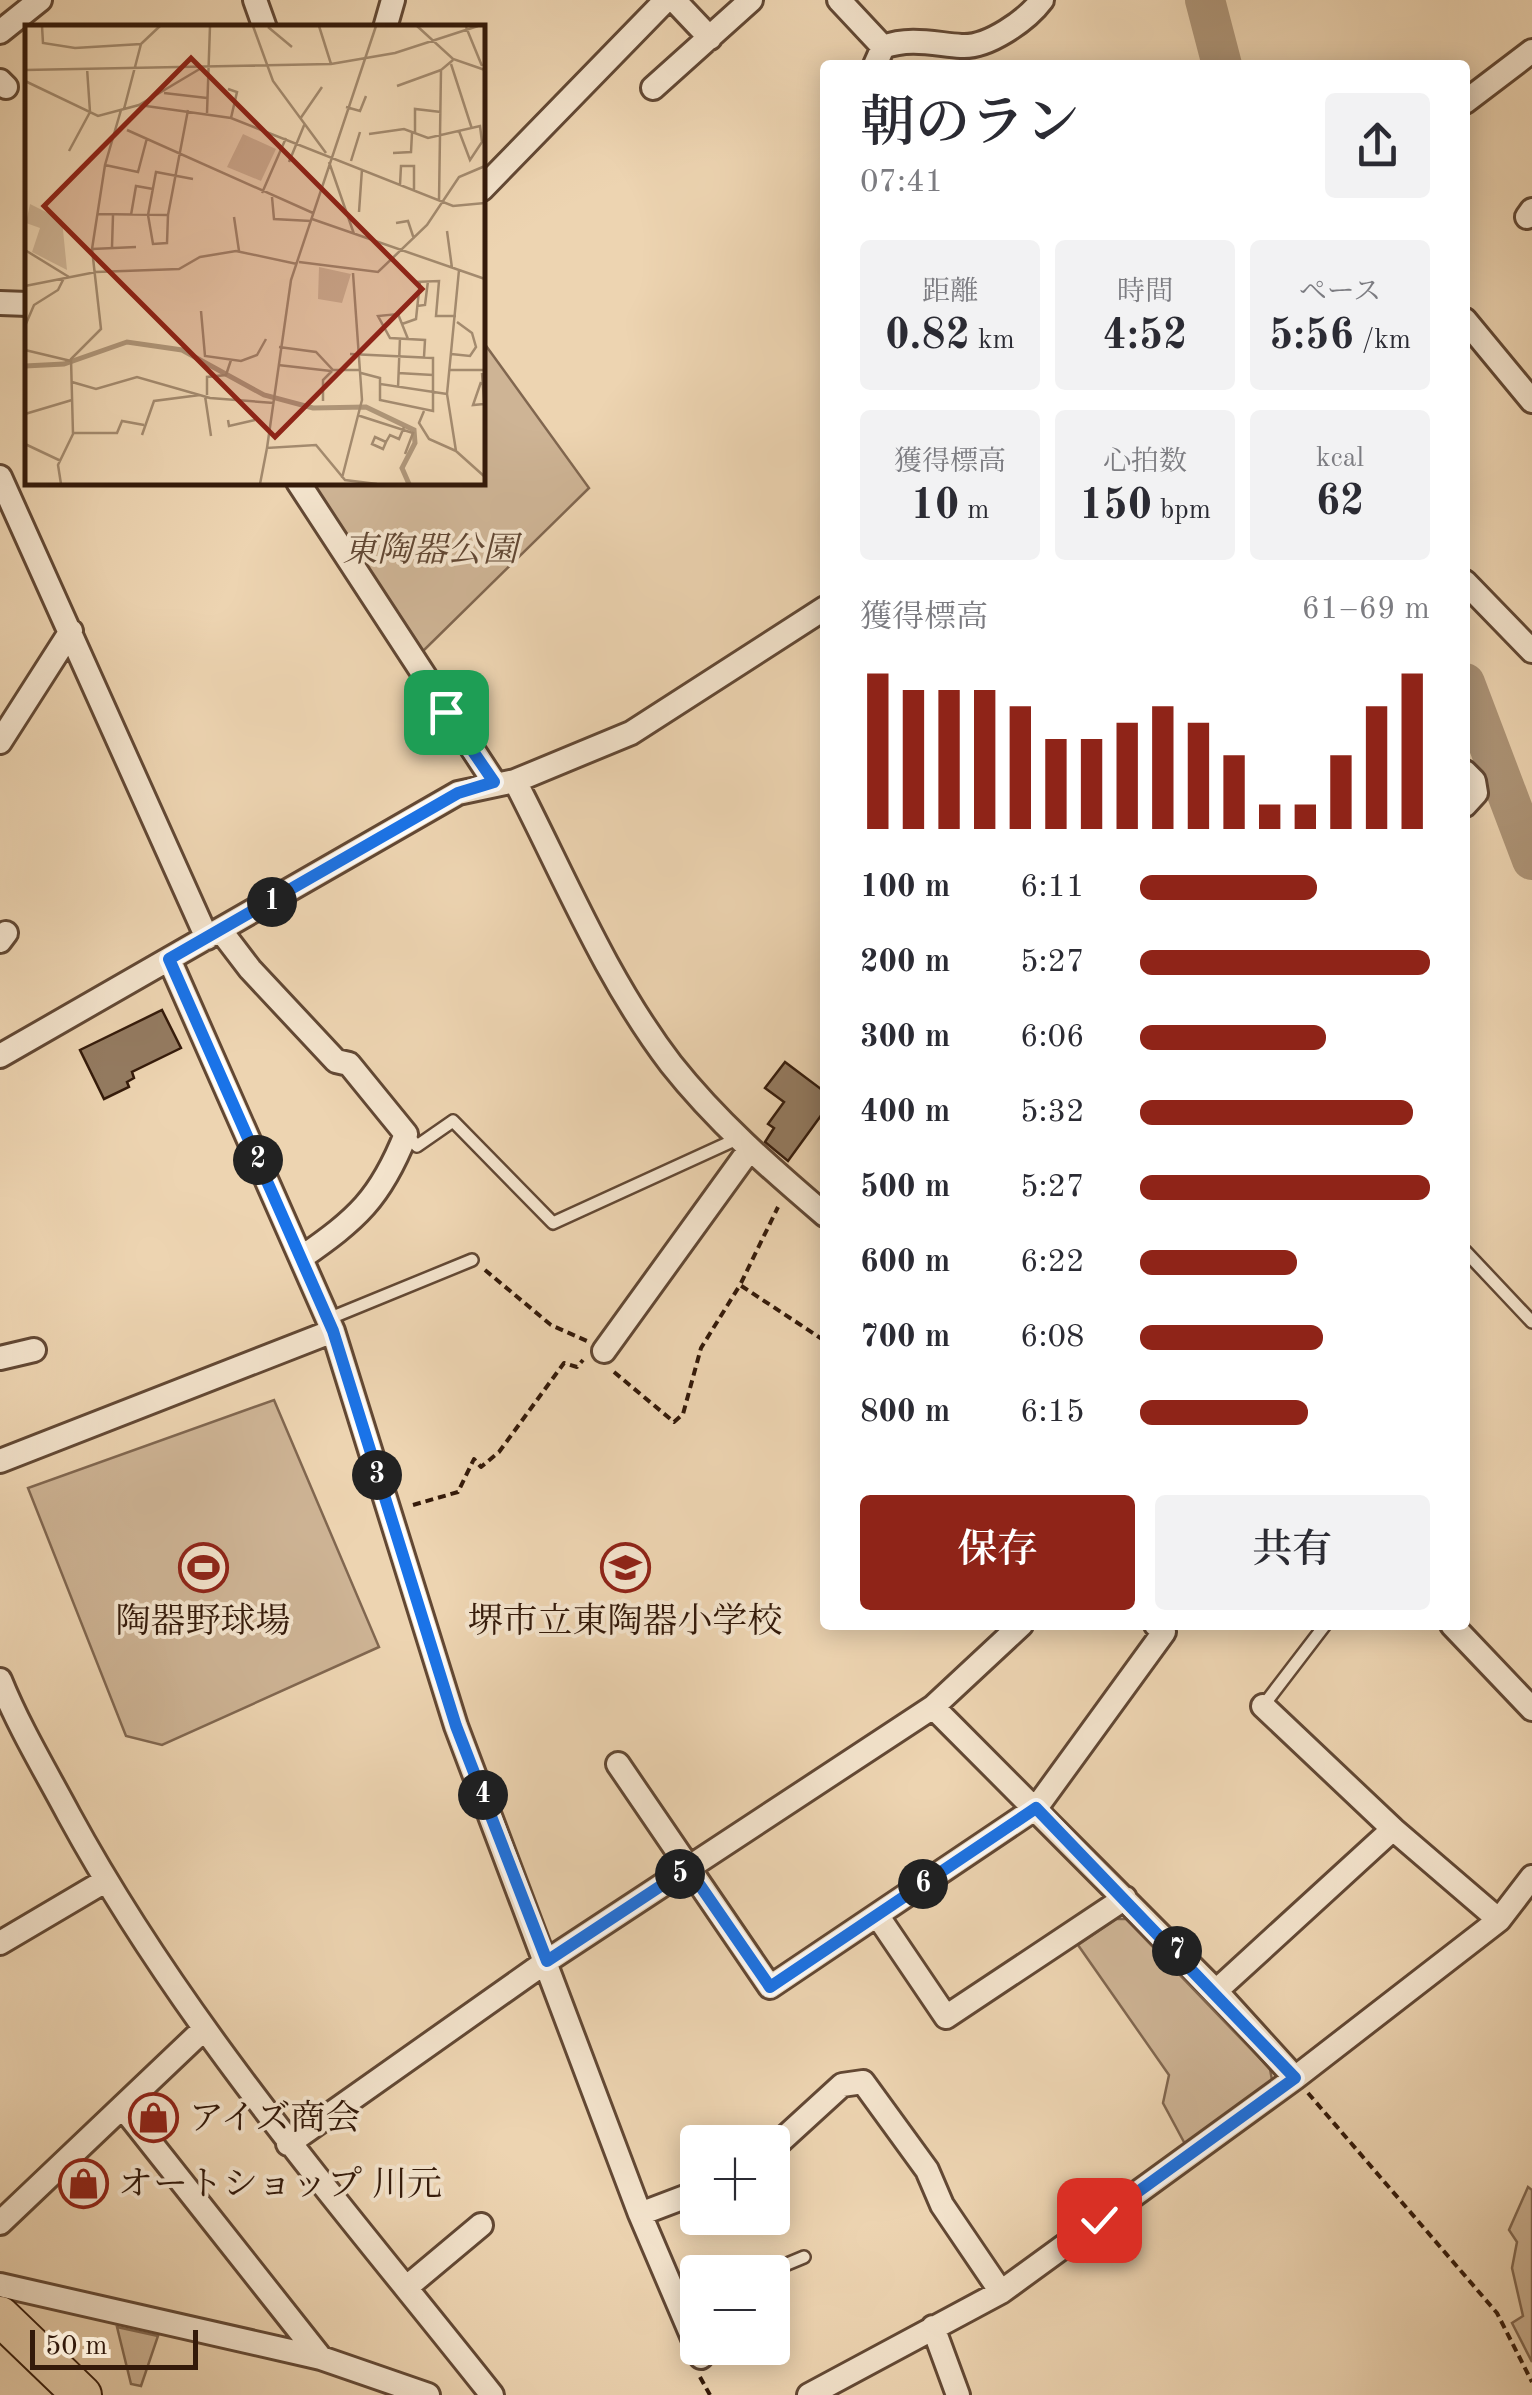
<!DOCTYPE html>
<html lang="ja">
<head>
<meta charset="utf-8">
<style>
	:root { --surface:#fff; --page:#f2f2f3; --text:#2b2b33; --muted:#7c7c81; --accent:#8f2418 }
	body { margin:0; font-family:"Old Standard TT","Noto Serif JP",serif; background:var(--page); color:var(--text); height:100vh; display:flex; flex-direction:column; font-size:38px; white-space:nowrap }
	* { box-sizing:border-box; margin:0 }
	p { font-size:32px; color:var(--muted) }
	.icon { flex:none; width:55px; height:55px; fill:none; stroke:currentColor; stroke-width:2; stroke-linecap:round; stroke-linejoin:round }
	.map { position:relative; flex:1; overflow:hidden }
	.sheet { position:absolute; left:820px; top:60px; width:650px; height:1570px; display:flex; flex-direction:column; background:var(--surface); border-radius:10px; box-shadow:0 5px 25px #0003 }
	.sheet>* { flex:none }
	.controls { position:absolute; left:680px; top:2125px; display:grid; gap:20px }
	.controls a { display:grid; place-items:center; width:110px; height:110px; border-radius:10px; background:var(--surface); box-shadow:0 5px 25px #0003; font-size:50px }
	.scale { position:absolute; left:30px; bottom:25px; width:168px; box-sizing:border-box; padding-left:10px; border:5px solid #341a0a; border-top:0; font-size:28px; line-height:35px; white-space:nowrap; color:#341a0a; -webkit-text-stroke:8px #f3e3cc; paint-order:stroke }
	.pin { position:absolute; display:grid; place-items:center; width:85px; height:85px; color:#fff; margin:-42px; border-radius:20px; box-shadow:0 5px 15px #0006 }
	.km { position:absolute; width:50px; height:50px; margin:-25px; border-radius:50%; background:#222; color:#fff; font-size:28px; line-height:50px; text-align:center }
	.round { display:grid; place-items:center; flex:none; width:105px; height:105px; border-radius:10px; background:var(--page) }
	.head { display:flex; align-items:center; justify-content:space-between; height:170px; padding:0 40px }
	h1 { font-size:55px; font-weight:600; line-height:75px }
	.stats { display:grid; grid-template-columns:repeat(3,1fr); gap:15px; height:170px; padding:10px 40px }
	.stats div { display:grid; align-content:center; border-radius:10px; background:var(--page); text-align:center }
	.stats b { font-size:42px; font-weight:600 }
	.stats small { font-size:28px; font-weight:400 }
	.stats p { font-size:28px }
	.chart { height:280px; padding:20px 40px }
	.chart p { display:flex; justify-content:space-between }
	.chart svg { width:100%; height:180px; margin-top:10px; stroke:var(--accent); stroke-width:6 }
	.action { display:flex; gap:20px; margin-top:auto; padding:20px 40px }
	.action a { flex:1; height:115px; border-radius:10px; background:var(--accent); color:#fff; font-size:40px; font-weight:600; line-height:115px; text-align:center }
	.action a+a { background:var(--page); color:var(--text) }
	ul { padding:0 40px; list-style:none; font-size:32px }
	li { display:grid; grid-template-columns:160px 120px 1fr; align-items:center; height:75px }
	li i { height:25px; border-radius:12px; background:var(--accent) }
	.map>svg:first-child { display:block }
	.green { fill:#ceb495; stroke:#816750; stroke-width:2.5 }
	.lines { fill:none; stroke-linecap:round; stroke-linejoin:round }
	.river { stroke:#ae9578; stroke-width:40 }
	.building { fill:#947b61; stroke:#341a0a; stroke-width:2.5 }
	.lane-casing { stroke:#624834; stroke-width:16 }
	.street-casing { stroke:#624834; stroke-width:28 }
	.primary-casing { stroke:#341a0a; stroke-width:42 }
	.path { stroke:#341a0a; stroke-width:4; stroke-dasharray:8 5; stroke-linecap:butt }
	.lane { stroke:#f3e3cc; stroke-width:11 }
	.street { stroke:#f3e3cc; stroke-width:22 }
	.primary { stroke:#edd4b1; stroke-width:38 }
	.route-casing { stroke:#fff; stroke-width:20 }
	.route { stroke:#1a73e8; stroke-width:12 }
	.labels { text-anchor:middle; stroke-width:8; stroke-linejoin:round; paint-order:stroke }
	.park-label { font-size:35px; font-style:italic; fill:#624834; stroke:#f3e3cc }
	.poi-label { font-size:35px; fill:#341a0a; stroke:#f3e3cc }
	.inset-river { fill:none; stroke:#ae9578; stroke-width:5 }
	.inset-road { fill:none; stroke:#a38a6e; stroke-width:2.5 }
	.view { fill:#8f2418; fill-opacity:0.15; stroke:#8f2418; stroke-width:5 }
	.inset-edge { fill:none; stroke:#341a0a; stroke-width:5 }
</style>
</head>
<body>
<div class="map">
<svg width="1532" height="2395" viewBox="0 0 1532 2395">
	<rect width="100%" height="100%" fill="#edd4b1"/>
	<filter id="stains"><feTurbulence type="fractalNoise" baseFrequency=".002" numOctaves="4"/><feColorMatrix values="0 0 0 0 .2 0 0 0 0 .09 0 0 0 0 .02 0 0 0 .5 -.17"/></filter>
	<radialGradient id="worn" r=".72"><stop offset=".6" stop-color="#630" stop-opacity="0"/><stop offset="1" stop-color="#630" stop-opacity=".3"/></radialGradient>
	<path class="green" d="M 484,343 L 589,488 L 418,656 L 308,483 L 482,482 Z
		M 274,1400 L 379,1647 L 162,1745 L 126,1736 L 28,1488 Z
		M 1116,1919 L 1126,1919 L 1270,2069 L 1272,2080 L 1185,2144 L 1163,2103 L 1169,2075 L 1078,1945 Z
		M 1528,2187 L 1532,2190 L 1532,2362 L 1512,2323 L 1523,2316 L 1512,2268 L 1517,2242 L 1509,2230 Z
		M 117,2327 L 158,2336 L 141,2386 L 131,2384 Z"/>
	<g class="lines">
		<path class="river" d="M 1205,0 L 1222,65
			M 1465,683 L 1532,860"/>
	</g>
	<path class="building" d="M 162,1010 L 181,1048 L 132,1072 L 134,1078 L 127,1082 L 129,1087 L 104,1099 L 80,1050 Z
		M 785,1062 L 825,1092 L 825,1110 L 788,1161 L 765,1142 L 774,1128 L 768,1124 L 784,1102 L 765,1088 Z"/>
	<g class="lines">
		<defs>
			<path id="lane" d="M 407,1135 L 417,1146 L 453,1121 L 553,1223 L 739,1138
				M 1465,1251 L 1532,1322
				M 328,1319 L 472,1260
				M 1263,1706 L 1325,1625
				M 768,2272 L 804,2257"/>
			<path id="street" d="M 255,0 L 265,28
				M 674,0 L 710,38
				M 839,0 L 883,47 L 875,65
				M 385,28 L 393,0
				M 0,32 L 40,0
				M 883,47 C 910,37 934,44 961,46 C 988,48 1027,20 1042,0
				M 0,81 L 6,87
				M 653,88 L 751,0
				M 1465,102 L 1532,51
				M 482,189 L 666,0
				M 1527,217 L 1532,210
				M 0,303 L 28,304
				M 1465,320 L 1532,401
				M 0,477 L 207,938
				M 298,482 L 494,782
				M 1465,582 L 1532,651
				M 0,742 L 71,631
				M 1465,772 L 1474,781 L 1476,793 L 1465,805
				M 515,781 C 564,876 606,979 671,1064 C 716,1121 770,1168 825,1215
				M 221,931 L 250,969 L 336,1061 L 349,1064 L 406,1134 C 380,1199 357,1219 301,1258
				M 0,941 L 6,933
				M 169,959 L 333,1331 L 456,1726 L 640,2214 L 701,2357
				M 0,1056 L 458,793 L 515,781 L 631,733 L 825,608
				M 604,1351 L 750,1149
				M 0,1358 L 34,1350
				M 0,1461 L 333,1331
				M 1452,1625 L 1532,1709
				M 0,1680 C 19,1727 45,1770 69,1815 C 184,2026 343,2207 492,2395
				M 1263,1706 L 1393,1829 L 1499,1920
				M 933,1707 L 1021,1625
				M 618,1764 L 770,1987 L 1036,1808 L 1164,1632 L 1156,1625
				M 877,1915 L 946,2017 L 1125,1898
				M 0,1943 L 105,1881
				M 1216,1991 L 1393,1829
				M 124,2109 L 321,2358
				M 288,2144 L 547,1961 L 933,1707 L 1216,1991 L 1295,2078
				M 772,2149 L 842,2085 L 863,2082 L 927,2170 L 942,2205 L 1001,2292
				M 640,2214 L 698,2192
				M 0,2223 L 204,2029
				M 0,2285 L 321,2358 L 428,2395
				M 407,2287 L 481,2225
				M 933,2327 L 958,2395
				M 809,2395 L 1001,2292 L 1295,2078 L 1499,1920 L 1532,1877"/>
			<path id="primary" d="M 0,2316 L 82,2395"/>
		</defs>
		<use href="#lane" class="lane-casing"/>
		<use href="#street" class="street-casing"/>
		<use href="#primary" class="primary-casing"/>
		<path class="path" d="M 485,1270 L 551,1325 L 587,1341
			M 741,1283 L 778,1207
			M 614,1372 L 674,1422 L 683,1414 L 701,1348 L 740,1285 L 825,1341
			M 413,1505 L 458,1492 L 474,1459 L 481,1467 L 499,1452 L 564,1363 L 577,1367 L 583,1360
			M 1308,2093 L 1497,2313 L 1532,2382
			M 700,2377 L 710,2395"/>
		<use href="#lane" class="lane"/>
		<use href="#street" class="street"/>
		<use href="#primary" class="primary"/>
	</g>
	<g class="lines">
		<defs>
			<path id="route" d="M 446,712 L 494,782 L 458,793 L 169,959 L 333,1331 L 456,1726 L 547,1961 L 688,1868 L 770,1987 L 1036,1808 L 1295,2078 L 1099,2220"/>
		</defs>
		<use href="#route" class="route-casing"/>
		<use href="#route" class="route"/>
	</g>
	<defs>
		<symbol id="stadium-ring" viewBox="-11 -11 22 22"><circle r="9.5" fill="#f3e3cc" stroke="#8f2418" stroke-width="1.5"/><path d="M0-5a6.5 5 0 1 0 0 10a6.5 5 0 1 0 0-10ZM-3.5-1.8h7v3.6h-7Z" fill="#8f2418"/></symbol>
		<symbol id="school-ring" viewBox="-11 -11 22 22"><circle r="9.5" fill="#f3e3cc" stroke="#8f2418" stroke-width="1.5"/><path d="M0-5L7-2L0 1L-7-2ZM-4 1L0 2.5L4 1V4Q0 6-4 4Z" fill="#8f2418"/></symbol>
		<symbol id="shop-ring" viewBox="-11 -11 22 22"><circle r="9.5" fill="#f3e3cc" stroke="#8f2418" stroke-width="1.5"/><path d="M-5-2.5h2.3a2.7 3.5 0 0 1 5.4 0H5L5.5 6h-11ZM-1.5-2.5h3a1.5 2.3 0 0 0-3 0Z" fill="#8f2418"/></symbol>
	</defs>
	<g fill-rule="evenodd">
		<use href="#stadium-ring" x="176" y="1540" width="55" height="55"/>
		<use href="#school-ring" x="598" y="1540" width="55" height="55"/>
		<use href="#shop-ring" x="126" y="2090" width="55" height="55"/>
		<use href="#shop-ring" x="56" y="2156" width="55" height="55"/>
	</g>
	<g class="labels">
		<g class="park-label">
			<text x="430" y="561">東陶器公園</text>
		</g>
		<g class="poi-label">
			<text x="203" y="1632">陶器野球場</text>
			<text x="625" y="1632">堺市立東陶器小学校</text>
			<text x="189" y="2129" text-anchor="start">アイズ商会</text>
			<text x="118" y="2195" text-anchor="start">オートショップ 川元</text>
		</g>
	</g>
	<g transform="translate(25 25)">
		<rect width="460" height="460" fill="#edd4b1"/>
		<path d="M 218,109 L 251,124 L 236,156 L 202,142 ZM 5,179 L 37,195 L 42,245 L 7,227 L 15,203 L 1,198 ZM 294,242 L 326,249 L 317,278 L 293,274 Z" fill="#ceb495"/>
		<path class="inset-river" d="M 0,341 L 39,339 L 102,317 L 157,325 L 239,370 L 288,383 L 341,382 L 389,405 L 390,418 L 377,443 L 384,459"/>
		<path class="inset-road" d="M 17,1 L 18,18 L 50,23 L 116,19 L 135,1M 228,1 L 248,56 L 301,128M 294,1 L 306,39M 351,1 L 266,255 L 242,423 L 291,420 L 320,455 L 352,459M 392,1 L 428,34 L 460,45M 243,2 L 267,22M 441,2 L 457,41M 426,39 L 447,104M 0,45 L 306,39 L 370,28 L 453,1M 0,56 L 73,91 L 114,80 L 178,42M 372,61 L 416,45M 203,64 L 212,67 L 206,93M 139,68 L 182,73M 114,80 L 206,93 L 428,181 L 460,178M 321,82 L 335,86 L 341,71M 99,84 L 116,19M 182,88 L 185,1M 275,94 L 297,62M 102,105 L 288,188M 344,109 L 379,104 L 403,113 L 455,101 L 457,117 L 445,135 L 434,106M 390,109 L 390,84 L 416,87M 44,126 L 65,87 L 62,43M 368,128 L 386,127 L 387,108M 326,136 L 335,107M 264,137 L 280,98M 304,137 L 329,209M 80,140 L 113,147 L 122,113M 375,160 L 376,141 L 389,141 L 389,165M 237,168 L 261,113M 247,172 L 249,194 L 286,196M 414,176 L 416,45 L 428,35M 334,187 L 337,144M 72,189 L 143,190 L 163,85M 106,190 L 111,161 L 128,164M 143,190 L 142,218 L 128,219 L 123,190 L 131,147 L 168,154M 209,192 L 214,226M 287,194 L 460,254M 371,198 L 383,196 L 389,214M 422,206 L 427,243M 87,222 L 88,190M 67,224 L 111,222M 0,225 L 44,252M 274,237 L 353,247 L 402,200 L 434,152 L 460,141M 434,245 L 422,369 L 431,426 L 460,452M 388,257 L 414,256 L 411,291 L 431,291M 0,261 L 71,247 L 154,244 L 175,232 L 211,226 L 272,239M 392,281 L 400,280 L 403,256M 176,286 L 180,331 L 216,336 L 232,330 L 241,314M 377,299 L 391,294 L 395,256M 0,301 L 9,280 L 33,265 L 39,253M 383,314 L 373,289 L 353,291 L 365,313 L 400,315 L 399,332M 254,322 L 291,327 L 308,345 L 336,345M 0,325 L 46,336M 325,329 L 408,333 L 408,386 L 355,375 L 355,359M 426,329 L 445,331 L 451,322 L 447,308 L 432,297M 253,340 L 306,346M 425,345 L 460,345M 336,348 L 355,353 L 355,359 L 422,369M 373,348 L 408,350M 457,348 L 460,390M 47,357 L 71,364 L 112,352 L 185,373 L 249,378M 456,357 L 448,380 L 459,379M 373,363 L 375,313M 182,370 L 182,352 L 201,350 L 206,335M 180,371 L 186,411M 298,376 L 298,355 L 307,346M 399,386 L 394,398 L 404,414 L 431,426M 0,389 L 47,375M 332,390 L 388,408 L 380,429M 203,395 L 204,401 L 230,395M 48,408 L 92,408 L 97,396 L 119,400M 117,410 L 129,376 L 175,370M 361,417 L 350,412 L 347,419 L 358,424 L 361,417 L 365,410 L 374,414 L 379,402M 0,419 L 36,436M 317,453 L 337,375 L 328,248M 36,459 L 33,440 L 48,409 L 46,334 L 76,304 L 67,224 L 80,140 L 96,85M 235,459 L 242,423"/>
		<path class="view" d="M 166,33 L 397,264 L 250,412 L 19,181 Z"/>
		<rect width="460" height="460" class="inset-edge"/>
	</g>
	<rect width="100%" height="100%" filter="url(#stains)"/>
	<rect width="100%" height="100%" fill="url(#worn)"/>
</svg>
<div class="controls">
<a>+</a>
<a>−</a>
</div>
<div class="scale">50 m</div>
<div class="pin" style="left:446px;top:712px;background:#1e9e55"><svg class="icon" aria-label="arrive" viewBox="0 0 24 24"><path d="M6 21V4h12l-3 4 3 4H6"/></svg></div>
<div class="pin" style="left:1099px;top:2220px;background:#d93025"><svg class="icon" aria-label="check" viewBox="0 0 24 24"><path d="M5 12l5 5 9-10"/></svg></div>
<b class="km" style="left:272px;top:902px">1</b>
<b class="km" style="left:258px;top:1160px">2</b>
<b class="km" style="left:377px;top:1475px">3</b>
<b class="km" style="left:483px;top:1795px">4</b>
<b class="km" style="left:680px;top:1874px">5</b>
<b class="km" style="left:923px;top:1884px">6</b>
<b class="km" style="left:1177px;top:1951px">7</b>
<section class="sheet">
<div class="head"><div><h1>朝のラン</h1><p>07:41</p></div><a class="round"><svg class="icon" aria-label="share" viewBox="0 0 24 24"><path d="M12 15V3M7 8l5-5 5 5M5 13v7h14v-7"/></svg></a></div>
<div class="stats">
<div><p>距離</p><b>0.82<small> km</small></b></div>
<div><p>時間</p><b>4:52</b></div>
<div><p>ペース</p><b>5:56<small> /km</small></b></div>
</div>
<div class="stats">
<div><p>獲得標高</p><b>10<small> m</small></b></div>
<div><p>心拍数</p><b>150<small> bpm</small></b></div>
<div><p>kcal</p><b>62</b></div>
</div>
<div class="chart"><p><span>獲得標高</span>61–69 m</p>
<svg viewBox="0 0 160 44" preserveAspectRatio="none"><path d="M5 44V6M15 44V10M25 44V10M35 44V10M45 44V14M55 44V22M65 44V22M75 44V18M85 44V14M95 44V18M105 44V26M115 44V38M125 44V38M135 44V26M145 44V14M155 44V6"/></svg>
</div>
<ul>
<li><b>100 m</b>6:11<i style="width:61%"></i></li>
<li><b>200 m</b>5:27<i style="width:100%"></i></li>
<li><b>300 m</b>6:06<i style="width:64%"></i></li>
<li><b>400 m</b>5:32<i style="width:94%"></i></li>
<li><b>500 m</b>5:27<i style="width:100%"></i></li>
<li><b>600 m</b>6:22<i style="width:54%"></i></li>
<li><b>700 m</b>6:08<i style="width:63%"></i></li>
<li><b>800 m</b>6:15<i style="width:58%"></i></li>
</ul>
<div class="action"><a>保存</a><a>共有</a></div>
</section>
</div>
</body>
</html>
